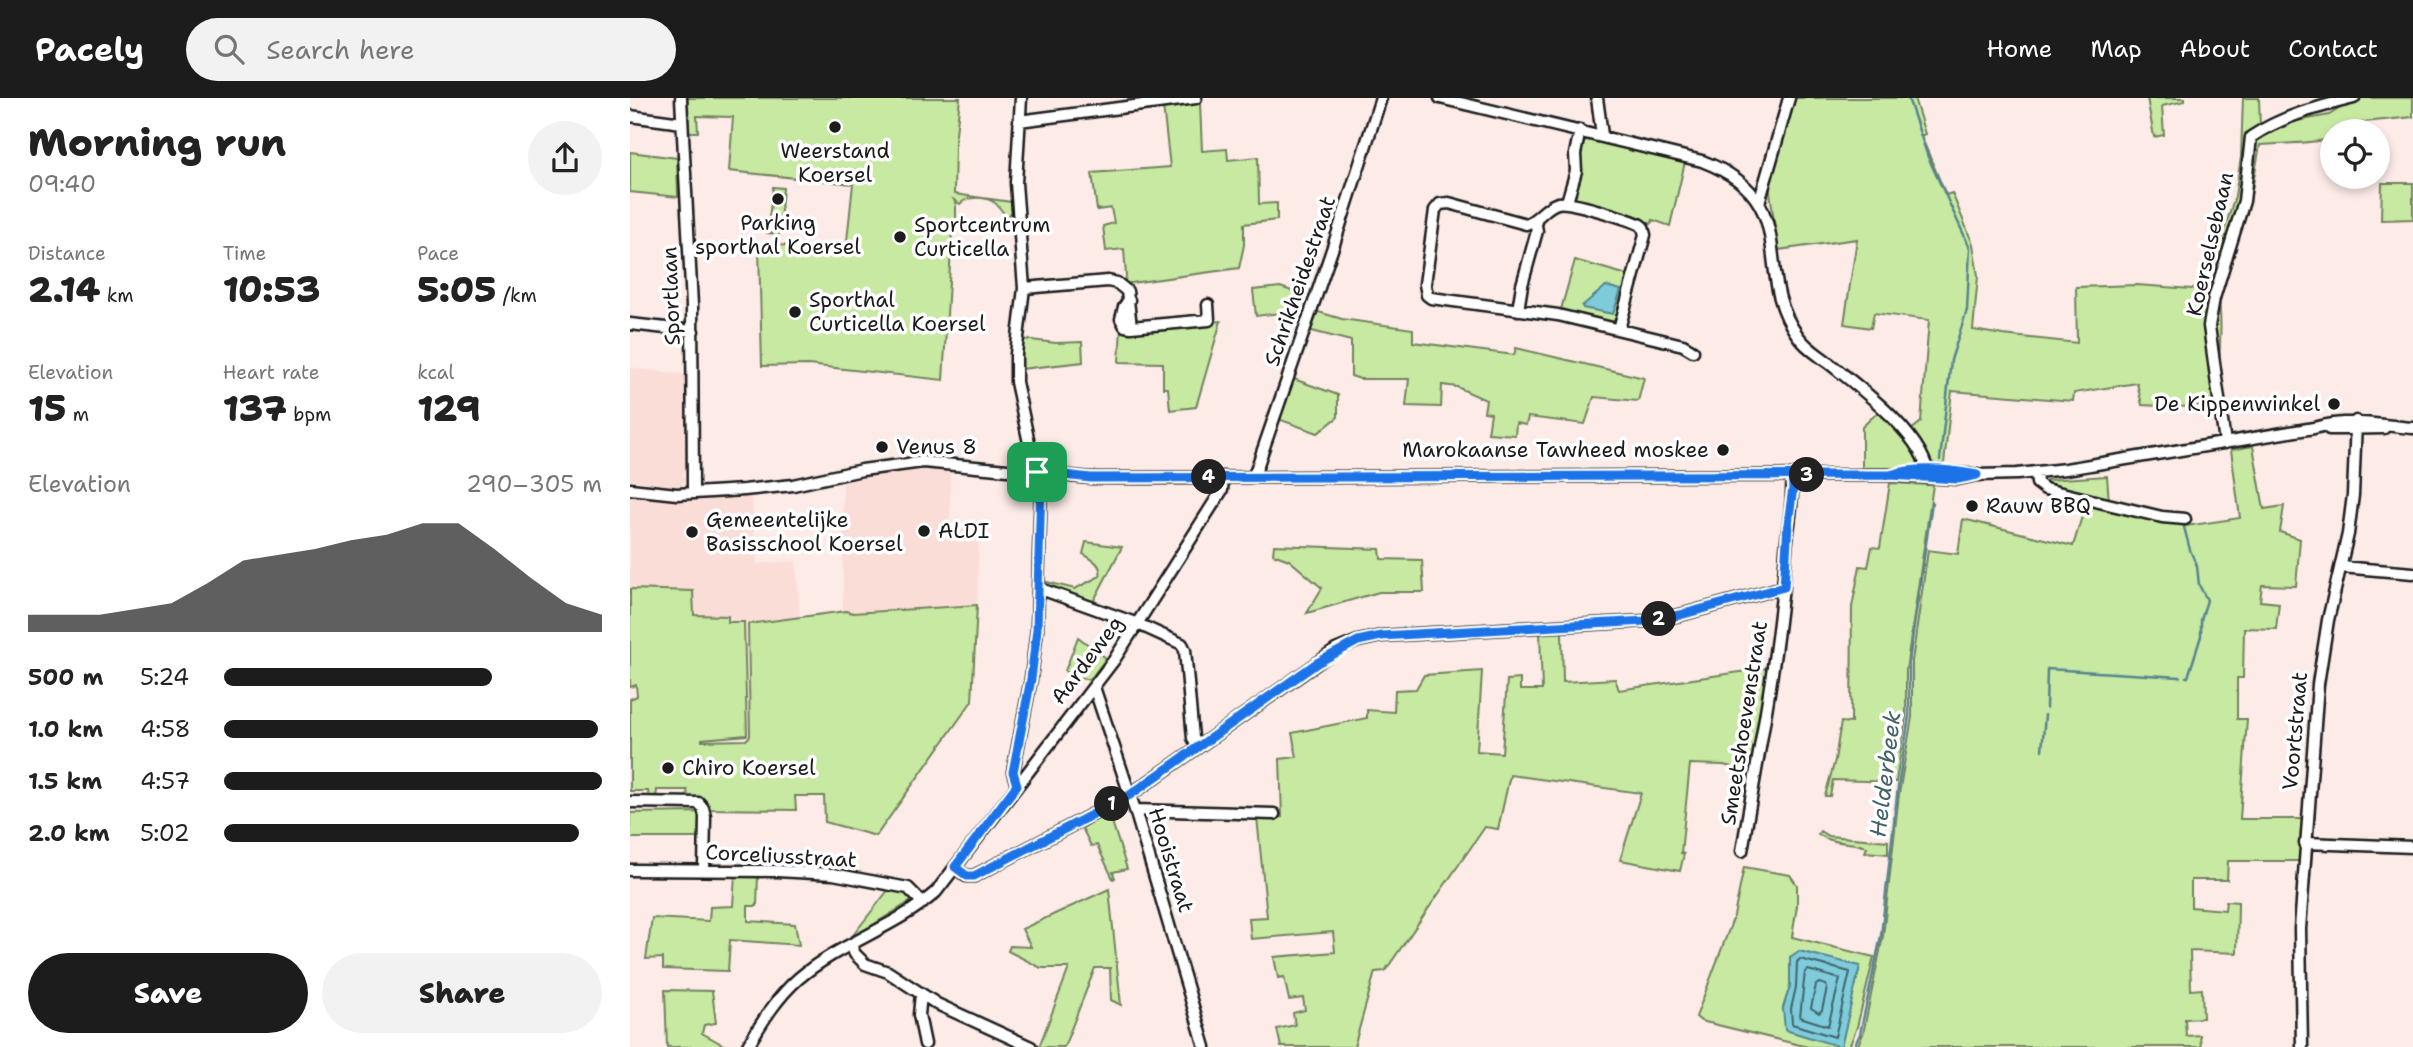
<!DOCTYPE html>
<html lang="en">
<head>
<meta charset="utf-8">
<style>
	:root { --surface:#fff; --page:#f2f2f2; --text:#222; --muted:#767676; --accent:#1c1c1c }
	body { margin:0; font-family:"Shantell Sans",sans-serif; background:var(--page); color:var(--text); height:100vh; display:flex; flex-direction:column; font-size:26px; white-space:nowrap }
	* { box-sizing:border-box; margin:0 }
	p { font-size:23px; color:var(--muted) }
	.icon { flex:none; width:38px; height:38px; fill:none; stroke:currentColor; stroke-width:2; stroke-linecap:round; stroke-linejoin:round }
	.map { position:relative; flex:1; overflow:hidden }
	.drawer { display:flex; flex-direction:column; background:var(--surface); width:630px }
	.drawer>* { flex:none }
	.buttons { position:absolute; left:1690px; top:21px; display:grid; gap:14px }
	.buttons a { display:grid; place-items:center; width:70px; height:70px; border-radius:50%; background:var(--surface); box-shadow:0 4px 10px #0003; font-size:35px }
	.pin { position:absolute; display:grid; place-items:center; width:60px; height:60px; color:#fff; margin:-30px; border-radius:14px; box-shadow:0 4px 10px #0006 }
	.km { position:absolute; width:35px; height:35px; margin:-18px; border-radius:50%; background:#222; color:#fff; font-size:19px; line-height:35px; text-align:center }
	.round { display:grid; place-items:center; flex:none; width:74px; height:74px; border-radius:37px; background:var(--page) }
	.summary { display:flex; align-items:center; justify-content:space-between; height:119px; padding:0 28px }
	h1 { font-size:38px; font-weight:800; line-height:52px }
	.stats { display:grid; grid-template-columns:repeat(3,1fr); gap:10px; height:119px; padding:7px 28px }
	.stats div { display:grid; align-content:center }
	.stats b { font-size:35px; font-weight:800 }
	.stats small { font-size:19px; font-weight:400 }
	.stats p { font-size:19px }
	.chart { height:196px; padding:14px 28px }
	.chart p { display:flex; justify-content:space-between }
	.chart svg { width:100%; height:126px; margin-top:7px; fill:var(--accent); opacity:.7 }
	.primary-button { display:flex; gap:14px; margin-top:auto; padding:14px 28px }
	.primary-button a { flex:1; height:80px; border-radius:42px; background:var(--accent); color:#fff; font-size:28px; font-weight:800; line-height:80px; text-align:center }
	.primary-button a+a { background:var(--page); color:var(--text) }
	ul { padding:0 28px; list-style:none; font-size:23px }
	li { display:grid; grid-template-columns:112px 84px 1fr; align-items:center; height:52px }
	li i { height:18px; border-radius:9px; background:var(--accent) }
	header { display:flex; align-items:center; gap:42px; box-sizing:border-box; height:98px; padding:0 35px; background:var(--accent); color:#fff }
	header strong { font-size:33px }
	nav { display:flex; gap:38px; margin-inline-start:auto; font-size:24px }
	.search { width:490px; height:63px; background:var(--page); display:flex; align-items:center; gap:18px; box-sizing:border-box; padding:0 24px; border-radius:38px; color:var(--muted); font-size:26px }
	main { display:flex; flex:1; min-height:0 }
	.map>svg:first-child { display:block }
	.built { fill:#faddd6 }
	.green { fill:#c7e9a1; stroke:#72825e; stroke-width:2; fill-rule:evenodd }
	.water { fill:#7dcbdb; stroke:#56858f; stroke-width:2 }
	.lines { fill:none; stroke-linecap:round; stroke-linejoin:round }
	.shore { stroke:#436268; stroke-width:2 }
	.stream { stroke:#56858f; stroke-width:2.5 }
	.minor-casing { stroke:#1c1c1c; stroke-width:15 }
	.minor { stroke:#fff; stroke-width:10 }
	.route-casing { stroke:#fff; stroke-width:14 }
	.route { stroke:#1a73e8; stroke-width:9 }
	.poi-dot { fill:#1c1c1c; stroke:#fff; stroke-width:2.5 }
	.labels { text-anchor:middle; stroke-width:7; stroke-linejoin:round; paint-order:stroke }
	.poi-label { font-size:21px; fill:#1c1c1c; stroke:#fff; text-anchor:start }
	.street-label { font-size:21px; fill:#1c1c1c; stroke:#fff }
	.water-label { font-size:23px; font-style:italic; fill:#436268; stroke:#fff }
</style>
</head>
<body>
<header>
<strong>Pacely</strong>
<div class="search"><svg class="icon" aria-label="search" viewBox="0 0 24 24"><circle cx="10" cy="10" r="6"/><path d="M15 15l6 6"/></svg>Search here</div>
<nav><a>Home</a><a>Map</a><a>About</a><a>Contact</a></nav>
</header>
<main>
<section class="drawer">
<div class="summary"><div><h1>Morning run</h1><p>09:40</p></div><a class="round"><svg class="icon" aria-label="share" viewBox="0 0 24 24"><path d="M12 15V3M7 8l5-5 5 5M5 13v7h14v-7"/></svg></a></div>
<div class="stats">
<div><p>Distance</p><b>2.14<small> km</small></b></div>
<div><p>Time</p><b>10:53</b></div>
<div><p>Pace</p><b>5:05<small> /km</small></b></div>
</div>
<div class="stats">
<div><p>Elevation</p><b>15<small> m</small></b></div>
<div><p>Heart rate</p><b>137<small> bpm</small></b></div>
<div><p>kcal</p><b>129</b></div>
</div>
<div class="chart"><p><span>Elevation</span>290–305 m</p>
<svg viewBox="0 0 160 44" preserveAspectRatio="none"><path d="M0 44V38L10 38L20 38L30 36L40 34L50 27L60 19L70 17L80 15L90 12L100 10L110 6L120 6L130 15L140 25L150 34L160 38V44z"/></svg>
</div>
<ul>
<li><b>500 m</b>5:24<i style="width:71%"></i></li>
<li><b>1.0 km</b>4:58<i style="width:99%"></i></li>
<li><b>1.5 km</b>4:57<i style="width:100%"></i></li>
<li><b>2.0 km</b>5:02<i style="width:94%"></i></li>
</ul>
<div class="primary-button"><a>Save</a><a>Share</a></div>
</section>
<div class="map">
<svg width="1783" height="949" viewBox="0 0 1783 949">
	<rect width="100%" height="100%" fill="#fcebe7"/>
	<filter id="ink" filterUnits="userSpaceOnUse"><feTurbulence type="fractalNoise" baseFrequency=".0143" numOctaves="2"/><feDisplacementMap in="SourceGraphic" scale="14" xChannelSelector="R" yChannelSelector="G"/><feConvolveMatrix kernelMatrix="1 2 1 2 8 2 1 2 1" color-interpolation-filters="sRGB"/></filter>
	<g filter="url(#ink)">
		<path class="built" d="M 0,270 L 57,277 L 56,370 L 53,376 L 55,382 L 49,391 L 16,390 L 16,384 L 0,382 Z
			M 294,372 L 320,374 L 320,423 L 349,425 L 347,507 L 223,515 L 213,513 L 213,385 L 260,375 Z
			M 0,396 L 61,402 L 121,398 L 127,466 L 166,463 L 170,519 L 118,526 L 98,524 L 98,518 L 64,517 L 62,493 L 0,491 Z"/>
		<path class="green" d="M 57,0 L 330,0 L 325,45 L 324,96 L 381,104 L 382,114 L 377,119 C 373,115 369,108 365,105 C 355,98 337,98 330,106 L 324,102 L 326,106 L 326,135 L 322,135 L 313,282 L 178,267 L 132,268 L 129,149 L 108,146 L 108,144 L 216,152 L 223,86 L 99,73 L 103,19 L 67,18 L 68,34 L 59,34 Z
			M 1164,0 L 1284,0 L 1295,36 L 1291,38 L 1316,97 L 1322,95 L 1343,146 L 1348,178 L 1343,232 L 1373,237 L 1447,245 L 1446,189 L 1507,187 L 1562,191 L 1569,185 L 1584,204 L 1588,195 C 1594,232 1587,268 1588,306 L 1549,309 L 1512,307 L 1507,285 L 1444,295 L 1443,303 L 1322,293 L 1314,366 L 1309,366 L 1309,370 L 1306,369 L 1280,333 L 1291,324 L 1299,222 L 1244,215 L 1241,230 L 1214,226 L 1227,141 L 1148,152 L 1139,87 Z
			M 1517,0 L 1555,0 L 1555,3 L 1532,8 L 1534,37 L 1524,39 Z
			M 1613,0 L 1629,0 L 1630,30 L 1699,17 L 1720,4 L 1720,0 L 1783,0 L 1783,19 L 1734,24 L 1716,33 L 1703,33 L 1701,41 C 1677,46 1654,45 1630,47 L 1621,97 L 1596,170 L 1583,167 L 1605,98 L 1611,59 Z
			M 570,5 L 572,53 L 597,51 L 598,62 L 628,59 L 629,106 L 647,105 L 647,122 L 614,126 L 614,147 L 609,170 L 494,186 L 496,178 L 494,151 L 476,153 L 473,128 L 484,125 L 481,110 L 467,112 L 462,75 L 540,69 L 533,8 Z
			M 956,41 L 1055,64 L 1040,128 L 1023,122 L 1021,126 L 945,103 L 942,97 L 952,43 Z
			M 0,54 L 47,60 L 48,99 L 0,94 Z
			M 1752,85 L 1783,85 L 1783,121 L 1751,122 Z
			M 143,89 L 153,90 L 149,136 L 137,135 Z
			M 945,162 L 1001,178 L 988,223 L 985,225 L 930,215 Z
			M 650,189 L 674,197 L 667,213 L 626,218 L 623,192 Z
			M 685,213 L 712,221 L 783,231 L 783,244 L 884,257 L 886,250 L 1014,280 L 1008,303 L 964,299 L 955,326 L 898,319 L 896,327 L 886,325 L 885,337 L 858,335 L 861,315 L 854,314 L 856,302 L 827,289 L 812,287 L 811,309 L 776,308 L 779,281 L 730,281 L 721,278 L 721,243 L 678,232 Z
			M 591,223 L 566,309 L 540,312 L 538,290 L 533,290 L 533,265 L 489,264 L 491,230 Z
			M 392,241 L 426,245 L 452,244 L 453,264 L 390,271 Z
			M 661,280 L 708,297 L 708,319 L 688,335 L 648,321 Z
			M 1248,314 L 1285,354 L 1288,364 L 1285,370 L 1232,370 L 1232,329 Z
			M 1623,348 L 1634,411 L 1654,408 L 1650,434 L 1670,441 L 1666,488 L 1632,487 L 1630,503 L 1649,505 L 1646,531 L 1614,530 L 1613,580 L 1607,580 L 1607,621 L 1617,621 L 1610,721 L 1673,721 L 1669,763 L 1598,763 L 1597,782 L 1561,782 L 1561,809 L 1595,812 L 1596,803 L 1608,804 L 1607,855 L 1560,853 L 1561,892 L 1572,891 L 1573,920 L 1555,921 L 1556,938 L 1570,937 L 1571,949 L 1227,949 L 1233,936 L 1253,838 L 1269,696 L 1282,619 L 1282,563 L 1298,452 L 1328,456 L 1333,421 L 1443,448 L 1456,405 L 1556,428 L 1610,420 L 1601,352 Z
			M 1477,378 L 1479,404 L 1414,387 L 1417,382 Z
			M 1260,385 L 1303,387 L 1276,572 L 1276,618 L 1266,684 L 1203,682 L 1200,698 L 1195,698 L 1205,662 L 1211,624 L 1221,625 L 1222,509 L 1230,468 L 1238,469 L 1242,449 L 1250,450 Z
			M 456,444 L 492,449 L 462,506 L 413,489 L 413,483 L 445,491 L 470,478 C 473,466 461,461 453,456 Z
			M 644,447 L 750,451 L 751,461 L 792,462 L 794,494 L 749,494 L 677,515 L 692,490 L 659,462 L 643,456 Z
			M 0,491 L 63,493 L 64,517 L 98,518 L 98,524 L 114,524 L 117,637 L 72,641 L 72,643 L 116,642 L 120,638 L 118,526 L 216,513 L 223,515 L 347,507 L 342,603 L 246,738 L 195,724 L 194,698 L 165,698 L 166,712 L 77,711 L 66,701 L 58,700 L 57,692 L 27,692 L 26,699 L 19,700 L 18,693 L 0,693 L 0,601 L 7,598 L 6,587 L 0,589 Z
			M 910,534 L 932,534 L 933,584 L 985,581 L 989,592 L 1137,570 L 1121,673 L 1093,667 L 1060,666 L 1051,755 L 1054,756 L 1050,773 L 990,762 L 1011,695 L 880,677 L 868,731 L 855,729 L 755,873 L 745,874 L 724,949 L 651,949 L 647,931 L 665,927 L 663,915 L 675,912 L 673,900 L 659,902 L 654,879 L 648,880 L 644,859 L 705,854 L 703,834 L 621,841 L 619,820 L 637,819 L 627,719 L 652,719 L 650,661 L 667,659 L 662,635 L 737,620 L 737,612 L 764,614 L 765,592 L 786,591 L 794,577 L 852,573 L 847,653 L 872,655 L 877,582 L 890,581 L 890,592 L 912,592 Z
			M 448,539 L 476,560 L 460,582 L 443,578 L 435,573 Z
			M 71,714 L 71,740 L 0,740 L 0,715 Z
			M 479,714 L 497,771 L 483,774 L 485,780 L 483,781 L 467,747 L 461,748 L 452,730 Z
			M 1190,733 L 1198,738 L 1258,743 L 1258,756 L 1235,754 L 1237,749 C 1221,743 1203,747 1188,736 Z
			M 1114,769 L 1160,777 L 1167,787 L 1167,808 L 1162,839 L 1244,859 L 1227,929 L 1219,949 L 1178,949 L 1071,923 L 1066,919 L 1104,818 ZM 1160,859 L 1230,868 L 1225,889 L 1153,910 L 1160,888 Z
			M 105,777 L 128,777 L 127,808 L 118,808 L 118,823 L 165,826 L 169,847 L 100,842 L 98,873 L 33,871 L 33,860 L 16,861 L 22,820 L 79,823 L 80,809 L 103,808 Z
			M 259,791 L 278,795 L 281,803 L 220,841 Z
			M 479,791 L 491,907 L 481,902 L 480,870 L 465,870 L 434,949 L 409,949 L 439,870 L 411,870 L 378,853 L 380,848 L 401,849 L 392,831 Z
			M 35,892 L 82,893 L 86,925 L 74,927 L 72,935 L 97,949 L 37,949 Z"/>
		<path class="water" d="M 976,188 L 991,192 L 983,216 L 953,210 L 952,208 Z
			M 1169,853 L 1230,868 L 1211,949 L 1155,932 L 1153,910 L 1160,888 L 1160,859 Z"/>
		<g class="lines">
			<path class="shore" d="M 1170,861 L 1220,874 L 1205,939 L 1162,926 L 1161,911 L 1166,889 L 1167,864 Z
				M 1178,872 L 1210,881 L 1198,928 L 1170,919 L 1175,874 Z
				M 1189,885 L 1196,887 L 1197,890 L 1192,912 L 1189,915 L 1181,910 L 1186,887 Z"/>
			<path class="stream" d="M 1278,0 L 1298,59 L 1340,150 L 1337,212 L 1321,262 L 1310,362
				M 1554,429 L 1560,452 L 1567,468 L 1569,487 L 1577,502 L 1571,522 L 1571,538 L 1558,579 L 1556,579
				M 1416,610 L 1417,571 L 1550,579
				M 1412,652 L 1415,617
				M 1224,949 L 1230,936 L 1251,838 L 1268,689 L 1279,618 L 1279,563 L 1302,404"/>
			<defs>
				<path id="minor" d="M 51,0 L 62,207 L 63,394
					M 810,0 L 1072,63 C 1175,102 1120,173 1168,238 C 1176,250 1189,257 1200,266 C 1229,289 1298,340 1298,380
					M 967,0 L 972,37
					M 0,18 L 52,25
					M 389,23 L 566,0
					M 937,104 L 946,73 L 945,56 L 950,32
					M 1129,105 L 1159,0
					M 394,190 L 478,183 L 487,185 L 497,193 L 501,229
					M 499,202 L 494,209 L 491,221 L 495,228 L 501,229 L 579,222 L 578,207
					M 888,212 L 892,187 L 907,133 L 905,122
					M 0,226 L 63,233
					M 989,231 L 1015,137 L 1013,129 L 1009,126 C 998,121 938,102 928,105 C 915,108 909,122 896,126 L 819,105 L 810,106 L 805,112 L 795,186 L 797,197 L 801,200 L 928,217 L 1053,247 L 1063,253
					M 1699,331 L 1754,330
					M 1595,345 L 1579,228 L 1584,200 L 1614,103 L 1621,39 C 1652,18 1688,9 1724,0
					M 1306,374 L 1340,376
					M 1406,374 L 1407,385 L 1415,391 L 1532,419 L 1555,421
					M 624,378 L 704,146 L 751,0
					M 0,391 L 47,396 L 114,392 L 163,387 L 232,372 L 293,364 L 461,380 L 1260,377 L 1328,381 L 1347,377 L 1387,376 L 1436,371 L 1684,330 C 1721,320 1747,327 1783,330
					M 1711,469 L 1783,475
					M 408,490 L 508,526 L 552,546 L 555,552 L 563,640 L 568,648
					M 464,589 L 505,712 L 575,949
					M 387,687 L 383,674 L 401,581 L 407,531 L 411,385 L 402,359 L 386,284 L 386,256 L 394,190 L 386,85 L 391,0
					M 0,704 L 69,705 L 73,710 L 75,718 L 74,772
					M 505,712 L 644,716
					M 1675,745 L 1783,749
					M 1112,753 C 1129,653 1149,553 1156,452 C 1158,427 1164,402 1162,377
					M 325,769 L 336,778 L 344,778 L 500,697 L 706,552 L 728,543 L 751,538 L 1016,523 L 1050,517 L 1154,489
					M 0,772 L 147,773 L 203,776 L 278,790 L 293,805
					M 221,848 L 225,856 L 235,866 L 258,874 L 307,906 L 401,949
					M 291,896 L 289,917 L 295,946
					M 117,949 C 132,924 147,899 169,880 C 210,845 265,830 306,794 L 484,562 L 592,392 L 593,379
					M 1672,949 L 1670,831 L 1688,586 L 1698,522 L 1718,436 L 1723,397 L 1726,323"/>
			</defs>
			<use href="#minor" class="minor-casing"/>
			<use href="#minor" class="minor"/>
		</g>
	</g>
	<g class="lines" filter="url(#ink)">
		<defs>
			<path id="route" d="M 407,374 L 411,385 L 407,531 L 401,581 L 383,674 L 387,687 L 325,769 L 337,778 L 344,778 L 500,697 L 687,565 L 728,543 L 751,538 L 1016,523 L 1050,517 L 1154,489 L 1158,426 L 1163,390 L 1162,377 L 1260,377 C 1286,369 1321,372 1347,377 L 1328,381 L 1260,377 L 461,380 L 407,374"/>
		</defs>
		<use href="#route" class="route-casing"/>
		<use href="#route" class="route"/>
	</g>
	<g class="poi-dot">
		<circle cx="205" cy="29" r="7"/>
		<circle cx="148" cy="101" r="7"/>
		<circle cx="270" cy="139" r="7"/>
		<circle cx="165" cy="214" r="7"/>
		<circle cx="1704" cy="306" r="7"/>
		<circle cx="252" cy="349" r="7"/>
		<circle cx="1093" cy="352" r="7"/>
		<circle cx="1342" cy="408" r="7"/>
		<circle cx="294" cy="433" r="7"/>
		<circle cx="62" cy="434" r="7"/>
		<circle cx="38" cy="670" r="7"/>
	</g>
	<g class="labels">
		<g class="poi-label">
			<text x="205" y="60" text-anchor="middle">Weerstand<tspan x="205" dy="24">Koersel</tspan></text>
			<text x="148" y="132" text-anchor="middle">Parking<tspan x="148" dy="24">sporthal Koersel</tspan></text>
			<text x="284" y="134">Sportcentrum<tspan x="284" dy="24">Curticella</tspan></text>
			<text x="179" y="209">Sporthal<tspan x="179" dy="24">Curticella Koersel</tspan></text>
			<text x="1690" y="313" text-anchor="end">De Kippenwinkel</text>
			<text x="266" y="356">Venus 8</text>
			<text x="1079" y="359" text-anchor="end">Marokaanse Tawheed moskee</text>
			<text x="1356" y="415">Rauw BBQ</text>
			<text x="76" y="429">Gemeentelijke<tspan x="76" dy="24">Basisschool Koersel</tspan></text>
			<text x="308" y="440">ALDI</text>
			<text x="52" y="677">Chiro Koersel</text>
		</g>
		<g class="street-label">
			<text transform="translate(1580 146) rotate(-77)" y="7">Koerselsebaan</text>
			<text transform="translate(670 183) rotate(-71)" y="7">Schrikheidestraat</text>
			<text transform="translate(41 198) rotate(-92)" y="7">Sportlaan</text>
			<text transform="translate(457 562) rotate(-53)" y="7">Aardeweg</text>
			<text transform="translate(1114 625) rotate(-81)" y="7">Smeetshoevenstraat</text>
			<text transform="translate(1665 633) rotate(-85)" y="7">Voortstraat</text>
			<text transform="translate(151 758) rotate(3)" y="7">Corceliusstraat</text>
			<text transform="translate(541 762) rotate(73)" y="7">Hooistraat</text>
		</g>
		<g class="water-label">
			<text transform="translate(1255 676) rotate(-83)" y="8">Helderbeek</text>
		</g>
	</g>
</svg>
<div class="buttons">
<a><svg class="icon" aria-label="locate" viewBox="0 0 24 24"><circle cx="12" cy="12" r="6"/><path d="M12 2v4M12 18v4M2 12h4M18 12h4"/></svg></a>
</div>
<div class="pin" style="left:407px;top:374px;background:#1e9e55"><svg class="icon" aria-label="arrive" viewBox="0 0 24 24"><path d="M6 21V4h12l-3 4 3 4H6"/></svg></div>
<b class="km" style="left:482px;top:706px">1</b>
<b class="km" style="left:1029px;top:521px">2</b>
<b class="km" style="left:1177px;top:377px">3</b>
<b class="km" style="left:579px;top:379px">4</b>
</div>
</main>
</body>
</html>
